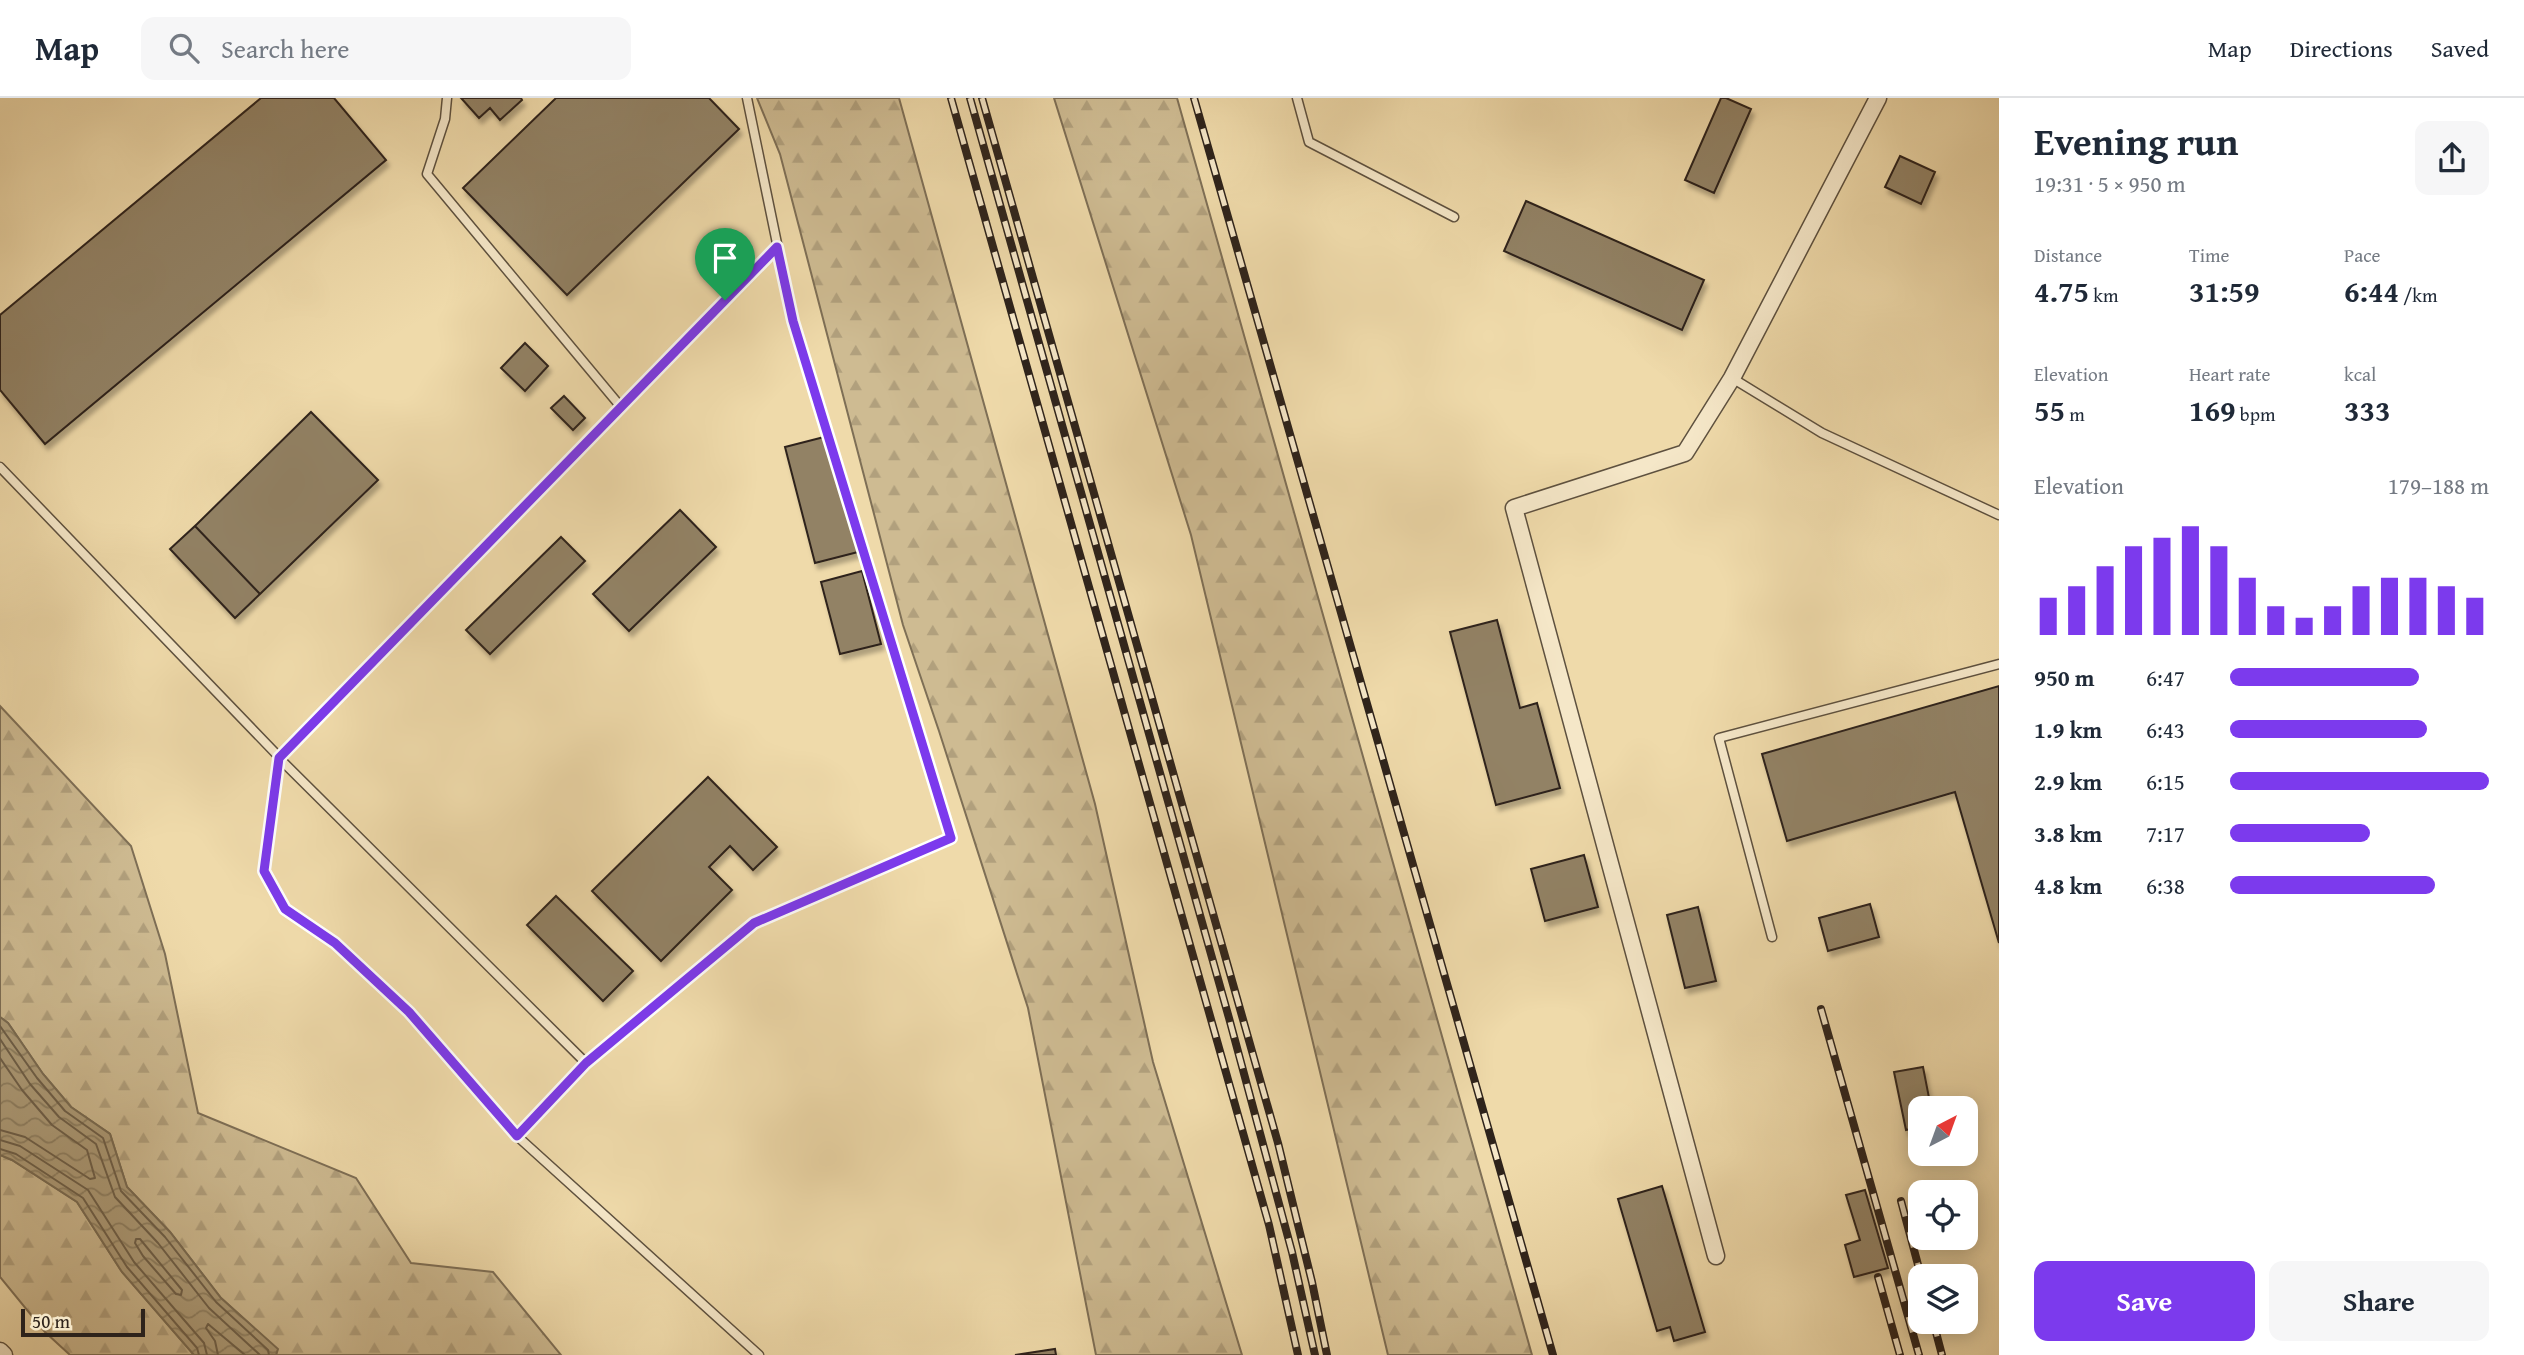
<!DOCTYPE html>
<html lang="en">
<head>
<meta charset="utf-8">
<style>
	:root { --surface:#fff; --page:#f6f6f7; --text:#1f2937; --muted:#747a83; --line:#e0e1e3; --accent:#7c3aed }
	body { margin:0; font-family:"Gentium Book Plus",serif; background:var(--page); color:var(--text); height:100vh; display:flex; flex-direction:column; font-size:26px; white-space:nowrap }
	* { box-sizing:border-box; margin:0 }
	p { font-size:23px; color:var(--muted) }
	.icon { flex:none; width:38px; height:38px; fill:none; stroke:currentColor; stroke-width:2; stroke-linecap:round; stroke-linejoin:round }
	.map { position:relative; flex:1; overflow:hidden }
	.drawer { display:flex; flex-direction:column; background:var(--surface); width:525px }
	.drawer>* { flex:none }
	.needle { width:46px; rotate:41deg }
	.controls { position:absolute; left:1908px; top:998px; display:grid; gap:14px }
	.controls a { display:grid; place-items:center; width:70px; height:70px; border-radius:14px; background:var(--surface); box-shadow:0 4px 18px #0003; font-size:35px }
	.scale { position:absolute; left:21px; bottom:18px; width:124px; box-sizing:border-box; padding-left:7px; border:4px solid #2e231b; border-top:0; font-size:19px; line-height:24px; white-space:nowrap; color:#2e231b; -webkit-text-stroke:5px #f5e7c8; paint-order:stroke }
	.pin { position:absolute; display:grid; place-items:center; width:60px; height:60px; color:#fff; margin:-72px -30px; border-radius:50% 50% 50% 0; rotate:-45deg; box-shadow:0 0 7px #0007 }
	.pin .icon { rotate:45deg }
	.round { display:grid; place-items:center; flex:none; width:74px; height:74px; border-radius:14px; background:var(--page) }
	.head { display:flex; align-items:center; justify-content:space-between; height:119px; padding:0 35px }
	h1 { font-size:38px; font-weight:800; line-height:52px }
	.metrics { display:grid; grid-template-columns:repeat(3,1fr); gap:10px; height:119px; padding:7px 35px }
	.metrics div { display:grid; align-content:center }
	.metrics b { font-size:30px; font-weight:800 }
	.metrics small { font-size:19px; font-weight:400 }
	.metrics p { font-size:19px }
	.chart { height:196px; padding:14px 35px }
	.chart p { display:flex; justify-content:space-between }
	.chart svg { width:100%; height:126px; margin-top:7px; stroke:var(--accent); stroke-width:6 }
	.cta { display:flex; gap:14px; margin-top:auto; padding:14px 35px }
	.cta a { flex:1; height:80px; border-radius:14px; background:var(--accent); color:#fff; font-size:28px; font-weight:800; line-height:80px; text-align:center }
	.cta a+a { background:var(--page); color:var(--text) }
	ul { padding:0 35px; list-style:none; font-size:23px }
	li { display:grid; grid-template-columns:112px 84px 1fr; align-items:center; height:52px }
	li i { height:18px; border-radius:9px; background:var(--accent) }
	header { display:flex; align-items:center; gap:42px; box-sizing:border-box; height:98px; padding:0 35px; background:var(--surface); border-bottom:2px solid var(--line) }
	header strong { font-size:33px }
	nav { display:flex; gap:38px; margin-inline-start:auto; font-size:24px }
	.search { width:490px; height:63px; background:var(--page); display:flex; align-items:center; gap:18px; box-sizing:border-box; padding:0 24px; border-radius:14px; color:var(--muted); font-size:26px }
	main { display:flex; flex:1; min-height:0 }
	.map>svg:first-child { display:block }
	.forest { fill:url(#forest-firs); stroke:#7e6f56; stroke-width:2 }
	.water { fill:url(#water-waves); stroke:#7a6c53; stroke-width:2 }
	.lines { fill:none; stroke-linecap:round; stroke-linejoin:round }
	.shore { stroke:#6e604a; stroke-width:2 }
	.building { fill:#928265; stroke:#2e231b; stroke-width:2; filter:url(#shadow) }
	.lane-casing { stroke:#5e513f; stroke-width:11 }
	.street-casing { stroke:#5e513f; stroke-width:19 }
	.lane { stroke:#f5e7c8; stroke-width:8 }
	.street { stroke:#f5e7c8; stroke-width:16 }
	.rail-casing { stroke:#2e231b; stroke-width:8 }
	.rail { stroke:#f5e7c8; stroke-width:5; stroke-dasharray:16; stroke-linecap:butt }
	.route-casing { stroke:#fff; stroke-width:14 }
	.route { stroke:#7c3aed; stroke-width:9 }
</style>
</head>
<body>
<header>
<strong>Map</strong>
<div class="search"><svg class="icon" aria-label="search" viewBox="0 0 24 24"><circle cx="10" cy="10" r="6"/><path d="M15 15l6 6"/></svg>Search here</div>
<nav><a>Map</a><a>Directions</a><a>Saved</a></nav>
</header>
<main>
<div class="map">
<svg width="1999" height="1257" viewBox="0 0 1999 1257">
	<defs>
		<pattern id="forest-firs" width="22" height="20" patternUnits="userSpaceOnUse" patternTransform="scale(1.75)"><rect width="22" height="20" fill="#cebb92"/><path d="M5 1l3.5 6h-7zM16 11l3.5 6h-7z" fill="#b1a07d"/></pattern>
		<pattern id="water-waves" width="16" height="10" patternUnits="userSpaceOnUse" patternTransform="scale(1.75)"><rect width="16" height="10" fill="#ad9c79"/><path d="M0 5q4-4 8 0t8 0" fill="none" stroke="#8d7f62"/></pattern>
		<filter id="shadow"><feDropShadow dx="3" dy="5.5" stdDeviation="2" flood-color="#0004"/></filter>
	</defs>
	<rect width="100%" height="100%" fill="#efdaaa"/>
	<filter id="stains"><feTurbulence type="fractalNoise" baseFrequency=".00286" numOctaves="4"/><feColorMatrix values="0 0 0 0 .2 0 0 0 0 .09 0 0 0 0 .02 0 0 0 .5 -.17"/></filter>
	<radialGradient id="worn" r=".72"><stop offset=".6" stop-color="#630" stop-opacity="0"/><stop offset="1" stop-color="#630" stop-opacity=".3"/></radialGradient>
	<path class="forest" d="M 757,0 L 899,0 L 1095,706 L 1153,964 L 1242,1257 L 1096,1257 L 1028,910 L 939,633 L 903,527 L 780,56 Z
		M 1054,0 L 1177,0 L 1532,1257 L 1388,1257 L 1191,437 Z
		M 0,608 L 131,748 L 165,856 L 198,1015 L 356,1080 L 411,1165 L 493,1174 L 561,1257 L 276,1257 L 277,1251 L 221,1200 L 170,1134 L 127,1089 L 110,1036 L 71,1009 L 43,976 L 8,925 L 0,919 Z
		M 0,1057 L 12,1062 L 77,1104 L 122,1174 L 194,1257 L 70,1257 L 45,1234 L 0,1179 Z"/>
	<path class="water" d="M 0,919 L 8,925 L 43,976 L 71,1009 L 110,1036 L 127,1089 L 170,1134 L 221,1200 L 278,1251 L 276,1257 L 194,1257 L 122,1174 L 77,1104 L 12,1062 L 0,1057 Z"/>
	<g class="lines">
		<path class="shore" d="M 0,928 L 37,980 L 65,1013 L 103,1040 L 121,1093 L 165,1139 L 216,1204 L 268,1252 L 269,1257
			M 0,941 L 30,986 L 59,1019 L 96,1046 L 115,1099 L 158,1145 L 209,1210 L 260,1257
			M 0,960 L 22,992 L 52,1027 L 87,1052 L 95,1080 L 90,1081 L 25,1039 L 0,1032
			M 0,1042 L 20,1048 L 88,1092 L 134,1164 L 204,1245 L 207,1257
			M 0,1051 L 16,1056 L 83,1100 L 127,1169 L 197,1250 L 199,1257
			M 136,1141 L 140,1141 L 182,1192 L 181,1197 L 176,1196 L 143,1158 L 135,1145 Z
			M 218,1257 L 215,1243 L 206,1230 L 208,1226 L 245,1257"/>
	</g>
	<path class="building" d="M 261,0 L 334,0 L 386,62 L 45,346 L 0,292 L 0,217 Z
		M 461,0 L 521,0 L 522,2 L 500,22 L 490,10 L 479,20 Z
		M 556,0 L 709,0 L 739,31 L 567,197 L 463,90 Z
		M 1721,0 L 1726,0 L 1751,11 L 1714,95 L 1685,82 Z
		M 1900,58 L 1935,74 L 1921,106 L 1885,89 Z
		M 1526,103 L 1704,182 L 1682,232 L 1504,153 Z
		M 525,245 L 548,268 L 525,293 L 501,270 Z
		M 564,298 L 585,320 L 573,332 L 551,310 Z
		M 311,314 L 378,382 L 260,496 L 195,428 Z
		M 828,338 L 858,454 L 815,465 L 785,349 Z
		M 680,412 L 716,449 L 629,533 L 593,496 Z
		M 195,428 L 260,496 L 235,520 L 170,451 Z
		M 561,439 L 585,463 L 490,556 L 466,532 Z
		M 862,473 L 881,546 L 840,556 L 821,484 Z
		M 1497,522 L 1520,610 L 1537,605 L 1560,690 L 1496,707 L 1450,534 Z
		M 1999,588 L 1999,845 L 1955,694 L 1787,743 L 1762,656 Z
		M 708,679 L 777,749 L 753,772 L 730,748 L 709,769 L 732,792 L 661,863 L 592,793 Z
		M 1584,757 L 1598,809 L 1545,823 L 1531,771 Z
		M 556,798 L 633,873 L 603,903 L 527,827 Z
		M 1870,806 L 1879,839 L 1828,853 L 1819,820 Z
		M 1698,809 L 1716,883 L 1685,890 L 1667,817 Z
		M 1923,969 L 1931,1010 L 1920,1010 L 1920,1029 L 1906,1032 L 1894,974 Z
		M 1662,1088 L 1705,1234 L 1674,1243 L 1670,1229 L 1657,1233 L 1618,1101 Z
		M 1865,1092 L 1888,1170 L 1854,1179 L 1845,1147 L 1860,1142 L 1846,1097 Z
		M 1055,1251 L 1056,1257 L 1015,1257 Z"/>
	<g class="lines">
		<defs>
			<path id="lane" d="M 447,0 L 445,21 L 427,76 L 621,309
				M 1297,0 L 1309,44 L 1454,119
				M 1732,280 L 1822,335 L 1999,417
				M 0,369 L 282,662
				M 279,660 L 586,965 L 754,825 L 951,740 L 793,223 L 747,0
				M 1772,839 L 1719,640 L 1999,566
				M 586,965 L 517,1038 L 759,1257
				M 517,1038 L 409,914 L 335,845 L 285,811 L 264,773 L 279,660 L 777,149"/>
			<path id="street" d="M 1716,1158 L 1514,410 L 1685,355 L 1732,280 L 1878,0
				M 0,1253 L 4,1257"/>
		</defs>
		<use href="#lane" class="lane-casing"/>
		<use href="#street" class="street-casing"/>
		<use href="#lane" class="lane"/>
		<use href="#street" class="street"/>
		<defs>
			<path id="rail" d="M 951,0 L 1269,1127 L 1298,1257
				M 970,0 L 1229,920 L 1292,1154 L 1315,1257
				M 982,0 L 1278,1045 L 1312,1184 L 1327,1257
				M 1194,0 L 1553,1257
				M 1821,911 L 1919,1257
				M 1901,1103 L 1921,1178
				M 1878,1179 L 1900,1257
				M 1933,1223 L 1942,1257"/>
		</defs>
		<use href="#rail" class="rail-casing"/>
		<use href="#rail" class="rail"/>
	</g>
	<g class="lines">
		<defs>
			<path id="route" d="M 777,149 L 793,223 L 951,740 L 754,825 L 586,965 L 517,1038 L 409,914 L 335,845 L 285,811 L 264,773 L 279,660 Z"/>
		</defs>
		<use href="#route" class="route-casing"/>
		<use href="#route" class="route"/>
	</g>
	<rect width="100%" height="100%" filter="url(#stains)"/>
	<rect width="100%" height="100%" fill="url(#worn)"/>
</svg>
<div class="controls">
<a><svg class="needle" viewBox="-14 -14 28 28"><path d="M0-13l5 13h-10z" fill="#e53935"/><path d="M0 13l5-13h-10z" fill="#747a83"/></svg></a>
<a><svg class="icon" aria-label="locate" viewBox="0 0 24 24"><circle cx="12" cy="12" r="6"/><path d="M12 2v4M12 18v4M2 12h4M18 12h4"/></svg></a>
<a><svg class="icon" aria-label="layers" viewBox="0 0 24 24"><path d="M12 4l9 5-9 5-9-5zM3 14l9 5 9-5"/></svg></a>
</div>
<div class="scale">50 m</div>
<div class="pin" style="left:725px;top:202px;background:#1e9e55"><svg class="icon" aria-label="arrive" viewBox="0 0 24 24"><path d="M6 21V4h12l-3 4 3 4H6"/></svg></div>
</div>
<section class="drawer">
<div class="head"><div><h1>Evening run</h1><p>19:31 · 5 × 950 m</p></div><a class="round"><svg class="icon" aria-label="share" viewBox="0 0 24 24"><path d="M12 15V3M7 8l5-5 5 5M5 13v7h14v-7"/></svg></a></div>
<div class="metrics">
<div><p>Distance</p><b>4.75<small> km</small></b></div>
<div><p>Time</p><b>31:59</b></div>
<div><p>Pace</p><b>6:44<small> /km</small></b></div>
</div>
<div class="metrics">
<div><p>Elevation</p><b>55<small> m</small></b></div>
<div><p>Heart rate</p><b>169<small> bpm</small></b></div>
<div><p>kcal</p><b>333</b></div>
</div>
<div class="chart"><p><span>Elevation</span>179–188 m</p>
<svg viewBox="0 0 160 44" preserveAspectRatio="none"><path d="M5 44V31M15 44V27M25 44V20M35 44V13M45 44V10M55 44V6M65 44V13M75 44V24M85 44V34M95 44V38M105 44V34M115 44V27M125 44V24M135 44V24M145 44V27M155 44V31"/></svg>
</div>
<ul>
<li><b>950 m</b>6:47<i style="width:73%"></i></li>
<li><b>1.9 km</b>6:43<i style="width:76%"></i></li>
<li><b>2.9 km</b>6:15<i style="width:100%"></i></li>
<li><b>3.8 km</b>7:17<i style="width:54%"></i></li>
<li><b>4.8 km</b>6:38<i style="width:79%"></i></li>
</ul>
<div class="cta"><a>Save</a><a>Share</a></div>
</section>
</main>
</body>
</html>
